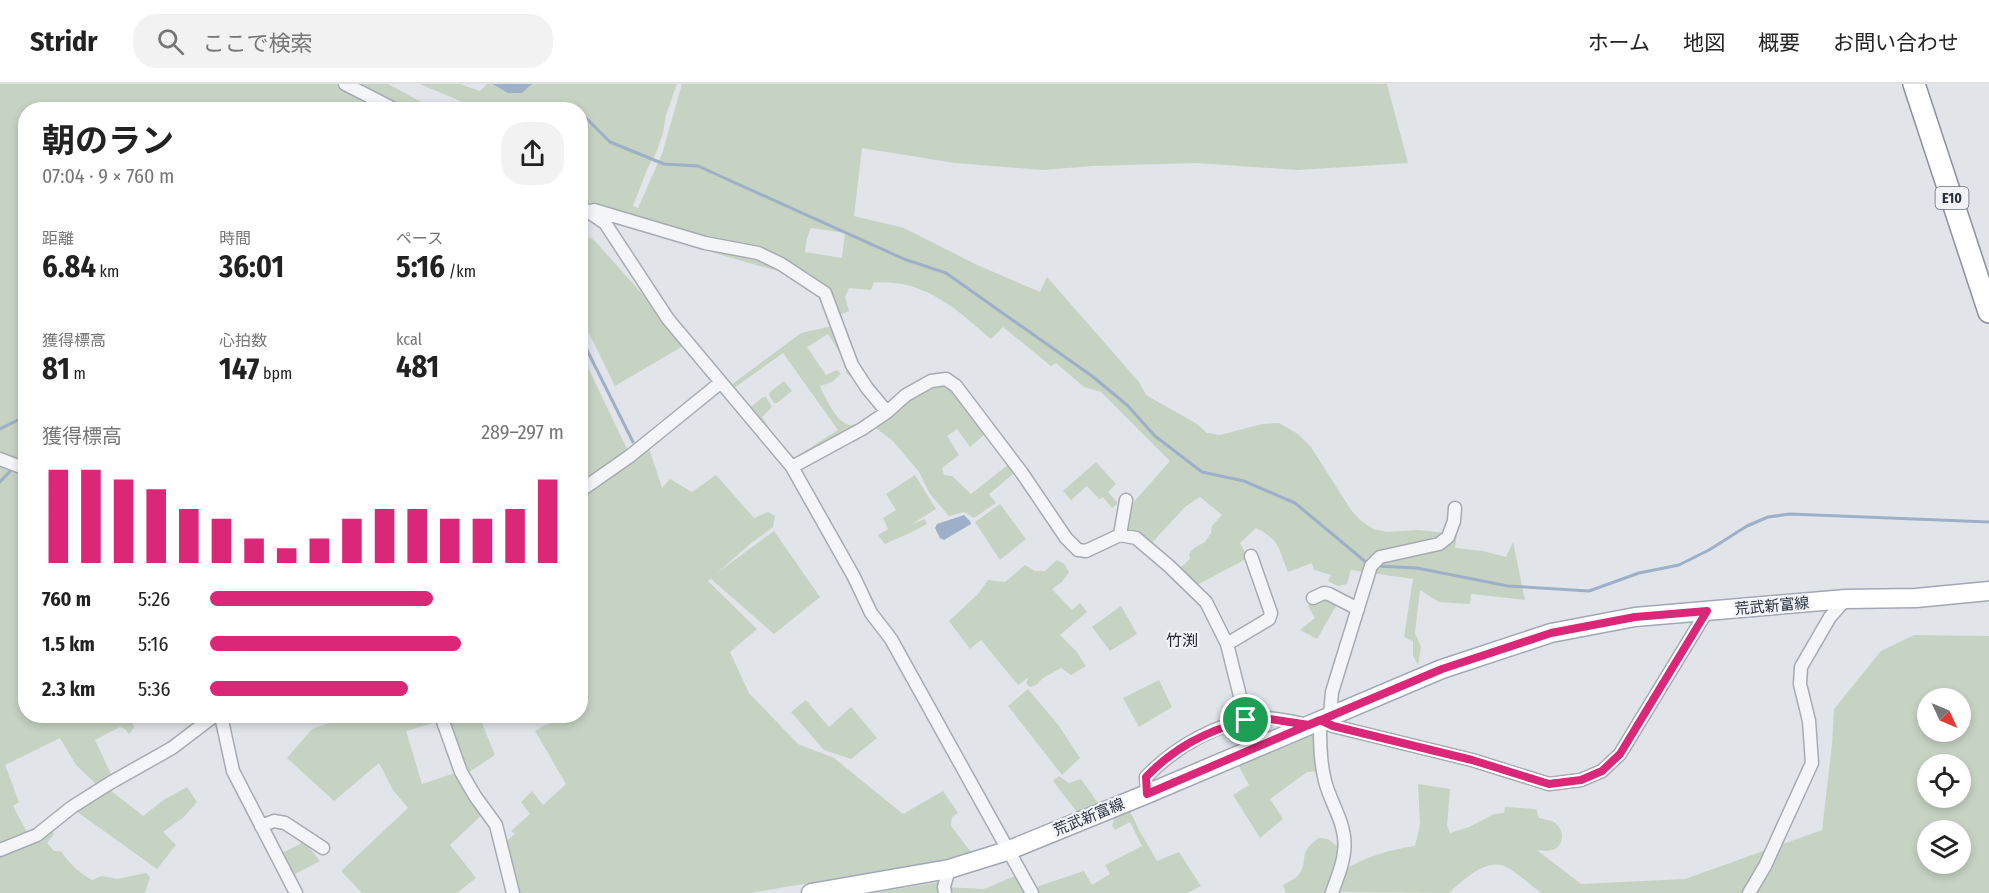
<!DOCTYPE html>
<html lang="ja">
<head>
<meta charset="utf-8">
<style>
	:root { --surface:#fff; --page:#f2f2f2; --text:#222; --muted:#767676; --line:#e0e0e0; --accent:#db2777 }
	body { margin:0; font-family:"Fira Sans Condensed","Noto Sans JP",sans-serif; background:var(--page); color:var(--text); height:100vh; display:flex; flex-direction:column; font-size:22px; white-space:nowrap }
	* { box-sizing:border-box; margin:0 }
	p { font-size:20px; color:var(--muted) }
	.icon { flex:none; width:33px; height:33px; fill:none; stroke:currentColor; stroke-width:2; stroke-linecap:round; stroke-linejoin:round }
	.map { position:relative; flex:1; overflow:hidden }
	.sheet { position:absolute; left:18px; top:18px; width:570px; height:621px; display:flex; flex-direction:column; background:var(--surface); border-radius:24px; box-shadow:0 3px 9px #0003 }
	.sheet>* { flex:none }
	.needle { width:39px; rotate:134deg }
	.buttons { position:absolute; left:1917px; top:604px; display:grid; gap:12px }
	.buttons a { display:grid; place-items:center; width:54px; height:54px; border-radius:50%; background:var(--surface); box-shadow:0 3px 9px #0003; font-size:30px }
	.pin { position:absolute; display:grid; place-items:center; width:51px; height:51px; color:#fff; margin:-26px; border:3px solid #fff; border-radius:50%; box-shadow:0 2px 6px #0007 }
	.round { display:grid; place-items:center; flex:none; width:63px; height:63px; border-radius:24px; background:var(--page) }
	.headline { display:flex; align-items:center; justify-content:space-between; height:102px; padding:0 24px }
	h1 { font-size:33px; font-weight:700; line-height:45px }
	.figures { display:grid; grid-template-columns:repeat(3,1fr); gap:9px; height:102px; padding:6px 24px }
	.figures div { display:grid; align-content:center }
	.figures b { font-size:30px; font-weight:700 }
	.figures small { font-size:16px; font-weight:400 }
	.figures p { font-size:16px }
	.chart { height:168px; padding:12px 24px }
	.chart p { display:flex; justify-content:space-between }
	.chart svg { width:100%; height:108px; margin-top:6px; stroke:var(--accent); stroke-width:6 }
	ul { padding:0 24px; list-style:none; font-size:20px }
	li { display:grid; grid-template-columns:96px 72px 1fr; align-items:center; height:45px }
	li i { height:15px; border-radius:8px; background:var(--accent) }
	header { display:flex; align-items:center; gap:36px; box-sizing:border-box; height:84px; padding:0 30px; background:var(--surface); border-bottom:2px solid var(--line) }
	header strong { font-size:28px }
	nav { display:flex; gap:33px; margin-inline-start:auto; font-size:21px }
	.search { width:420px; height:54px; background:var(--page); display:flex; align-items:center; gap:15px; box-sizing:border-box; padding:0 21px; border-radius:24px; color:var(--muted); font-size:22px }
	.map>svg:first-child { display:block }
	.green { fill:#c6d3c3; fill-rule:evenodd }
	.water { fill:#9eafc8 }
	.lines { fill:none; stroke-linecap:round; stroke-linejoin:round }
	.stream { stroke:#9eafc8; stroke-width:3 }
	.minor-casing { stroke:#a6abb3; stroke-width:15 }
	.primary-casing { stroke:#a1a7b5; stroke-width:21 }
	.motorway-casing { stroke:#8a909f; stroke-width:24 }
	.minor { stroke:#f4f5f8; stroke-width:12 }
	.primary { stroke:#fff; stroke-width:18 }
	.motorway { stroke:#fff; stroke-width:21 }
	.route-casing { stroke:#fff; stroke-width:12 }
	.route { stroke:#db2777; stroke-width:8 }
	.labels { text-anchor:middle; stroke-width:4.5; stroke-linejoin:round; paint-order:stroke }
	.shield { fill:#f1f3f7; stroke:#666b77; stroke-width:1.5 }
	.shield-label { font-size:14px; font-weight:bold; fill:#2a3140 }
	.street-label { font-size:15px; fill:#2a3140; stroke:#f1f3f7 }
	.neighbourhood-label { font-size:16px; fill:#1d2231; stroke:#f1f3f7 }
</style>
</head>
<body>
<header>
<strong>Stridr</strong>
<div class="search"><svg class="icon" aria-label="search" viewBox="0 0 24 24"><circle cx="10" cy="10" r="6"/><path d="M15 15l6 6"/></svg>ここで検索</div>
<nav><a>ホーム</a><a>地図</a><a>概要</a><a>お問い合わせ</a></nav>
</header>
<div class="map">
<svg width="1989" height="809" viewBox="0 0 1989 809">
	<rect width="100%" height="100%" fill="#e1e4e9"/>
	<path class="green" d="M 0,0 L 336,0 L 387,25 L 26,26 L 26,379 L 15,386 L 24,392 L 26,391 L 26,632 L 131,632 L 134,644 L 129,650 L 125,645 L 120,643 L 95,656 L 112,692 L 98,702 L 76,681 L 60,654 L 5,681 L 19,718 L 13,722 L 28,750 L 0,762 Z
		M 355,0 L 388,0 L 434,25 L 404,25 Z
		M 420,0 L 460,0 L 480,7 L 487,0 L 491,0 L 509,9 L 522,9 L 532,0 L 677,0 L 666,31 L 663,49 L 657,67 L 648,83 L 633,122 L 638,124 L 662,70 L 682,0 L 1387,0 L 1408,79 L 1297,86 L 1197,79 L 1092,82 L 1043,86 L 955,79 L 862,64 L 854,132 L 904,144 L 975,180 L 1040,208 L 1047,193 L 1139,298 L 1146,311 L 1197,340 L 1207,349 L 1220,351 L 1262,340 L 1279,339 L 1298,350 L 1311,363 L 1351,426 L 1360,436 L 1373,445 L 1387,448 L 1418,446 L 1457,450 L 1455,464 L 1483,467 L 1506,473 L 1513,458 L 1525,516 L 1471,510 L 1470,520 L 1439,518 L 1420,506 L 1415,549 L 1421,563 L 1418,581 L 1413,572 L 1413,557 L 1404,553 L 1413,495 L 1351,486 L 1347,500 L 1338,502 L 1328,497 L 1331,491 L 1314,486 L 1312,479 L 1288,488 C 1278,464 1280,456 1256,444 L 1240,459 L 1248,474 L 1191,504 L 1175,488 L 1190,475 L 1189,470 L 1194,464 L 1205,458 L 1211,449 L 1212,442 L 1222,431 L 1200,413 L 1185,423 L 1147,464 L 1120,451 L 1124,429 L 1170,377 L 1101,308 L 1084,303 L 1056,279 L 1051,282 L 1003,243 L 991,255 C 964,232 938,207 902,200 C 893,198 883,199 874,198 L 871,206 L 849,204 L 845,213 L 849,227 L 834,233 L 825,209 L 789,185 L 781,188 L 718,170 L 610,134 L 639,140 L 581,116 L 580,26 L 471,25 L 472,22 ZM 811,144 L 845,149 L 842,174 L 805,168 L 807,154 Z
		M 581,148 L 595,157 L 645,213 L 683,262 L 615,302 L 581,233 Z
		M 837,241 L 856,297 L 846,289 L 846,279 L 828,250 L 807,263 L 826,291 L 837,286 L 841,290 L 832,298 L 820,302 C 825,313 838,342 852,341 C 862,340 873,329 881,324 L 884,330 L 792,381 L 747,326 L 763,313 L 766,313 L 772,323 L 762,333 L 778,357 L 794,374 L 838,346 L 783,269 L 730,307 L 727,304 L 801,249 Z
		M 581,269 L 630,371 L 647,358 L 662,404 L 670,395 L 692,408 L 716,391 L 754,434 L 768,428 L 775,432 L 773,443 L 750,460 L 717,489 L 774,447 L 820,513 L 774,550 L 711,495 L 708,497 L 757,545 L 730,568 L 749,609 L 798,660 L 834,674 L 903,730 L 943,707 L 958,729 L 952,733 L 951,742 L 971,768 L 939,777 L 750,809 L 513,809 L 501,762 L 515,750 L 511,747 L 530,730 L 521,718 L 532,707 L 543,721 L 566,700 L 535,647 L 545,641 L 575,634 L 574,632 L 580,632 C 581,622 579,611 581,602 C 584,586 586,574 580,559 L 580,481 L 582,480 L 580,474 Z
		M 784,297 L 792,307 L 777,319 L 774,319 L 769,311 L 770,308 Z
		M 944,299 L 952,305 L 985,350 L 970,363 L 957,345 L 947,352 L 959,371 L 942,384 L 944,391 L 952,392 L 971,410 L 1009,380 L 1014,387 L 1012,391 L 989,410 L 996,419 L 974,434 L 964,428 L 949,432 L 930,410 L 919,388 L 893,357 L 873,342 L 934,301 Z
		M 1096,378 L 1116,400 L 1108,408 L 1118,419 L 1112,424 L 1103,413 L 1099,415 L 1087,402 L 1071,416 L 1063,407 Z
		M 915,391 L 936,425 L 912,440 L 925,435 L 927,440 L 912,448 L 885,460 L 878,451 L 888,445 L 883,434 L 896,426 L 886,410 Z
		M 1000,420 L 1026,455 L 1000,476 L 975,438 Z
		M 1057,476 L 1064,480 L 1069,488 L 1062,498 L 1052,505 L 1072,526 L 1080,519 L 1087,528 L 1060,551 L 1076,567 L 1086,582 L 1071,591 L 1061,584 L 1043,594 L 1036,601 L 1030,603 L 1026,599 L 1029,593 L 1018,601 L 981,556 L 970,565 L 949,537 L 978,510 L 988,496 L 1005,498 L 1025,481 L 1035,487 L 1045,487 Z
		M 1318,511 L 1340,515 L 1317,555 L 1300,546 L 1315,534 L 1308,522 Z
		M 1121,522 L 1137,550 L 1110,567 L 1092,543 Z
		M 1914,551 L 1989,552 L 1989,809 L 1541,809 C 1530,801 1518,789 1506,783 C 1487,773 1462,797 1449,809 L 1340,808 L 1345,785 C 1368,772 1389,766 1415,762 L 1420,740 L 1418,700 L 1450,705 L 1447,742 L 1450,749 L 1469,743 L 1494,730 L 1504,729 L 1505,723 L 1536,725 L 1539,734 C 1543,735 1550,736 1554,738 C 1565,745 1565,762 1552,766 C 1546,768 1541,766 1537,766 L 1581,800 L 1685,795 L 1822,746 L 1832,660 L 1834,625 L 1881,567 ZM 1928,615 L 1960,615 L 1960,648 L 1928,648 ZM 1928,681 L 1960,681 L 1960,714 L 1928,714 ZM 1928,747 L 1960,747 L 1960,780 L 1928,780 Z
		M 1159,596 L 1172,623 L 1139,643 L 1123,614 Z
		M 1028,605 L 1059,642 L 1080,674 L 1062,691 L 1008,622 Z
		M 806,616 L 829,643 L 851,623 L 877,654 L 851,675 L 824,666 L 791,628 Z
		M 349,632 L 369,632 L 370,639 L 395,632 L 479,632 L 495,671 L 463,692 L 486,727 L 450,761 L 476,794 L 457,809 L 362,809 L 341,787 L 408,724 L 393,706 L 379,679 L 334,717 L 287,674 L 312,645 ZM 443,636 L 461,687 L 422,700 L 406,647 Z
		M 1320,643 L 1323,687 L 1307,688 L 1270,715 L 1283,735 L 1260,754 L 1233,711 L 1249,701 L 1237,679 Z
		M 1059,692 L 1069,699 L 1081,695 L 1098,719 L 1077,728 L 1053,697 Z
		M 187,703 L 197,718 L 184,733 L 163,748 L 176,761 L 157,785 L 76,727 L 109,705 L 143,732 L 165,715 Z
		M 1129,725 L 1139,746 L 1157,777 L 1179,768 L 1201,802 L 1187,809 L 1039,809 L 1036,803 L 1084,787 L 1092,801 L 1110,790 L 1105,781 L 1142,762 L 1130,738 L 1115,746 L 1112,742 L 1116,730 Z
		M 51,746 L 54,750 L 47,759 L 54,767 L 61,767 C 70,780 78,788 92,796 L 102,792 L 117,795 L 146,789 L 150,793 L 145,809 L 0,809 L 0,771 Z
		M 1319,754 L 1328,755 L 1345,768 L 1332,809 L 1286,809 L 1283,801 C 1288,798 1296,795 1299,790 C 1310,774 1296,770 1319,754 Z
		M 304,758 L 320,777 L 291,792 L 280,770 Z
		M 1015,792 L 1027,809 L 873,809 L 946,797 L 945,803 L 984,805 Z"/>
	<path class="water" d="M 492,0 L 532,0 L 522,9 L 508,9 Z
		M 964,431 L 970,437 L 971,440 L 944,456 L 940,454 L 935,444 L 937,440 Z"/>
	<g class="lines">
		<path class="stream" d="M 577,23 L 578,26
			M 580,28 L 610,58 L 664,80 L 698,82 L 904,175 L 946,189 L 1092,292 L 1127,321 L 1155,352 L 1202,388 L 1244,397 L 1295,419 L 1367,479
			M 580,252 L 633,358
			M 0,345 L 26,332
			M 17,379 L 26,369
			M 0,398 L 13,384
			M 1376,482 L 1417,484 L 1508,502 L 1589,507 L 1639,489 L 1679,481 L 1709,466 L 1747,442 L 1768,433 L 1790,430 L 1989,438"/>
		<defs>
			<path id="minor" d="M 345,0 L 396,26
				M 580,122 L 605,139 L 668,235 L 792,383 L 854,493 L 871,529 L 891,555 L 1032,809
				M 594,126 L 705,159 L 758,169 L 781,180 L 825,209 L 852,281 L 867,304 L 887,328
				M 0,375 L 26,385
				M 792,383 L 862,345 L 887,328 L 906,311 L 931,297 L 946,295 L 956,302 L 1022,389 L 1066,454 L 1078,466 L 1086,467 L 1120,451 L 1136,454 L 1169,482 L 1206,518 L 1227,560 L 1246,636
				M 580,407 L 630,372 L 720,299
				M 1120,451 L 1126,416
				M 1313,514 L 1324,509 L 1329,510 L 1358,525
				M 1227,560 L 1269,535 L 1271,529 L 1251,472
				M 221,632 L 233,687 L 296,809
				M 441,632 L 461,688 L 475,712 L 496,741 L 513,809
				M 1330,632 L 1332,608 L 1371,482 L 1380,473 L 1439,460 L 1448,453 L 1454,437 L 1455,424
				M 1147,710 L 1146,693 C 1175,663 1217,638 1261,634 C 1276,633 1293,638 1308,641
				M 261,742 L 274,737 L 285,739 L 323,764
				M 0,766 L 37,751 L 72,723 L 110,699 L 172,664 L 214,632
				M 945,809 L 944,803 L 949,785
				M 1332,809 C 1336,796 1343,782 1344,768 C 1348,742 1331,721 1325,697 C 1320,678 1320,656 1320,636 L 1333,642 L 1472,676 L 1549,700 L 1581,696 L 1602,687 L 1620,670 L 1707,527
				M 1749,809 L 1765,782 L 1812,679 L 1809,637 L 1800,600 L 1801,583 L 1830,533 L 1846,515"/>
			<path id="primary" d="M 811,809 L 949,785 L 1007,767 L 1147,710 L 1442,585 L 1551,549 L 1635,533 L 1846,515 L 1916,514 L 1989,507"/>
			<path id="motorway" d="M 1914,0 L 1989,228"/>
		</defs>
		<use href="#minor" class="minor-casing"/>
		<use href="#primary" class="primary-casing"/>
		<use href="#motorway" class="motorway-casing"/>
		<use href="#minor" class="minor"/>
		<use href="#primary" class="primary"/>
		<use href="#motorway" class="motorway"/>
	</g>
	<g class="lines">
		<defs>
			<path id="route" d="M 1246,636 L 1263,634 L 1309,641 L 1442,585 L 1551,549 L 1635,533 L 1707,527 L 1620,670 L 1602,687 L 1581,696 L 1549,700 L 1472,676 L 1333,642 L 1320,636 L 1147,710 L 1146,693 C 1175,663 1205,648 1246,636"/>
		</defs>
		<use href="#route" class="route-casing"/>
		<use href="#route" class="route"/>
	</g>
	<g class="labels">
		<rect class="shield" x="1935.5" y="103" width="33" height="22" rx="4.5"/>
		<g class="shield-label">
			<text x="1952" y="119">E10</text>
		</g>
		<g class="street-label">
			<text transform="translate(1772 522) rotate(-5)" y="5">荒武新富線</text>
			<text transform="translate(1089 733) rotate(-22)" y="5">荒武新富線</text>
		</g>
		<g class="neighbourhood-label">
			<text x="1182" y="562">竹渕</text>
		</g>
	</g>
</svg>
<div class="buttons">
<a><svg class="needle" viewBox="-14 -14 28 28"><path d="M0-13l5 13h-10z" fill="#e53935"/><path d="M0 13l5-13h-10z" fill="#767676"/></svg></a>
<a><svg class="icon" aria-label="locate" viewBox="0 0 24 24"><circle cx="12" cy="12" r="6"/><path d="M12 2v4M12 18v4M2 12h4M18 12h4"/></svg></a>
<a><svg class="icon" aria-label="layers" viewBox="0 0 24 24"><path d="M12 4l9 5-9 5-9-5zM3 14l9 5 9-5"/></svg></a>
</div>
<div class="pin" style="left:1246px;top:636px;background:#1e9e55"><svg class="icon" aria-label="arrive" viewBox="0 0 24 24"><path d="M6 21V4h12l-3 4 3 4H6"/></svg></div>
<section class="sheet">
<div class="headline"><div><h1>朝のラン</h1><p>07:04 · 9 × 760 m</p></div><a class="round"><svg class="icon" aria-label="share" viewBox="0 0 24 24"><path d="M12 15V3M7 8l5-5 5 5M5 13v7h14v-7"/></svg></a></div>
<div class="figures">
<div><p>距離</p><b>6.84<small> km</small></b></div>
<div><p>時間</p><b>36:01</b></div>
<div><p>ペース</p><b>5:16<small> /km</small></b></div>
</div>
<div class="figures">
<div><p>獲得標高</p><b>81<small> m</small></b></div>
<div><p>心拍数</p><b>147<small> bpm</small></b></div>
<div><p>kcal</p><b>481</b></div>
</div>
<div class="chart"><p><span>獲得標高</span>289–297 m</p>
<svg viewBox="0 0 160 44" preserveAspectRatio="none"><path d="M5 44V6M15 44V6M25 44V10M35 44V14M45 44V22M55 44V26M65 44V34M75 44V38M85 44V34M95 44V26M105 44V22M115 44V22M125 44V26M135 44V26M145 44V22M155 44V10"/></svg>
</div>
<ul>
<li><b>760 m</b>5:26<i style="width:63%"></i></li>
<li><b>1.5 km</b>5:16<i style="width:71%"></i></li>
<li><b>2.3 km</b>5:36<i style="width:56%"></i></li>
</ul>
</section>
</div>
</body>
</html>
